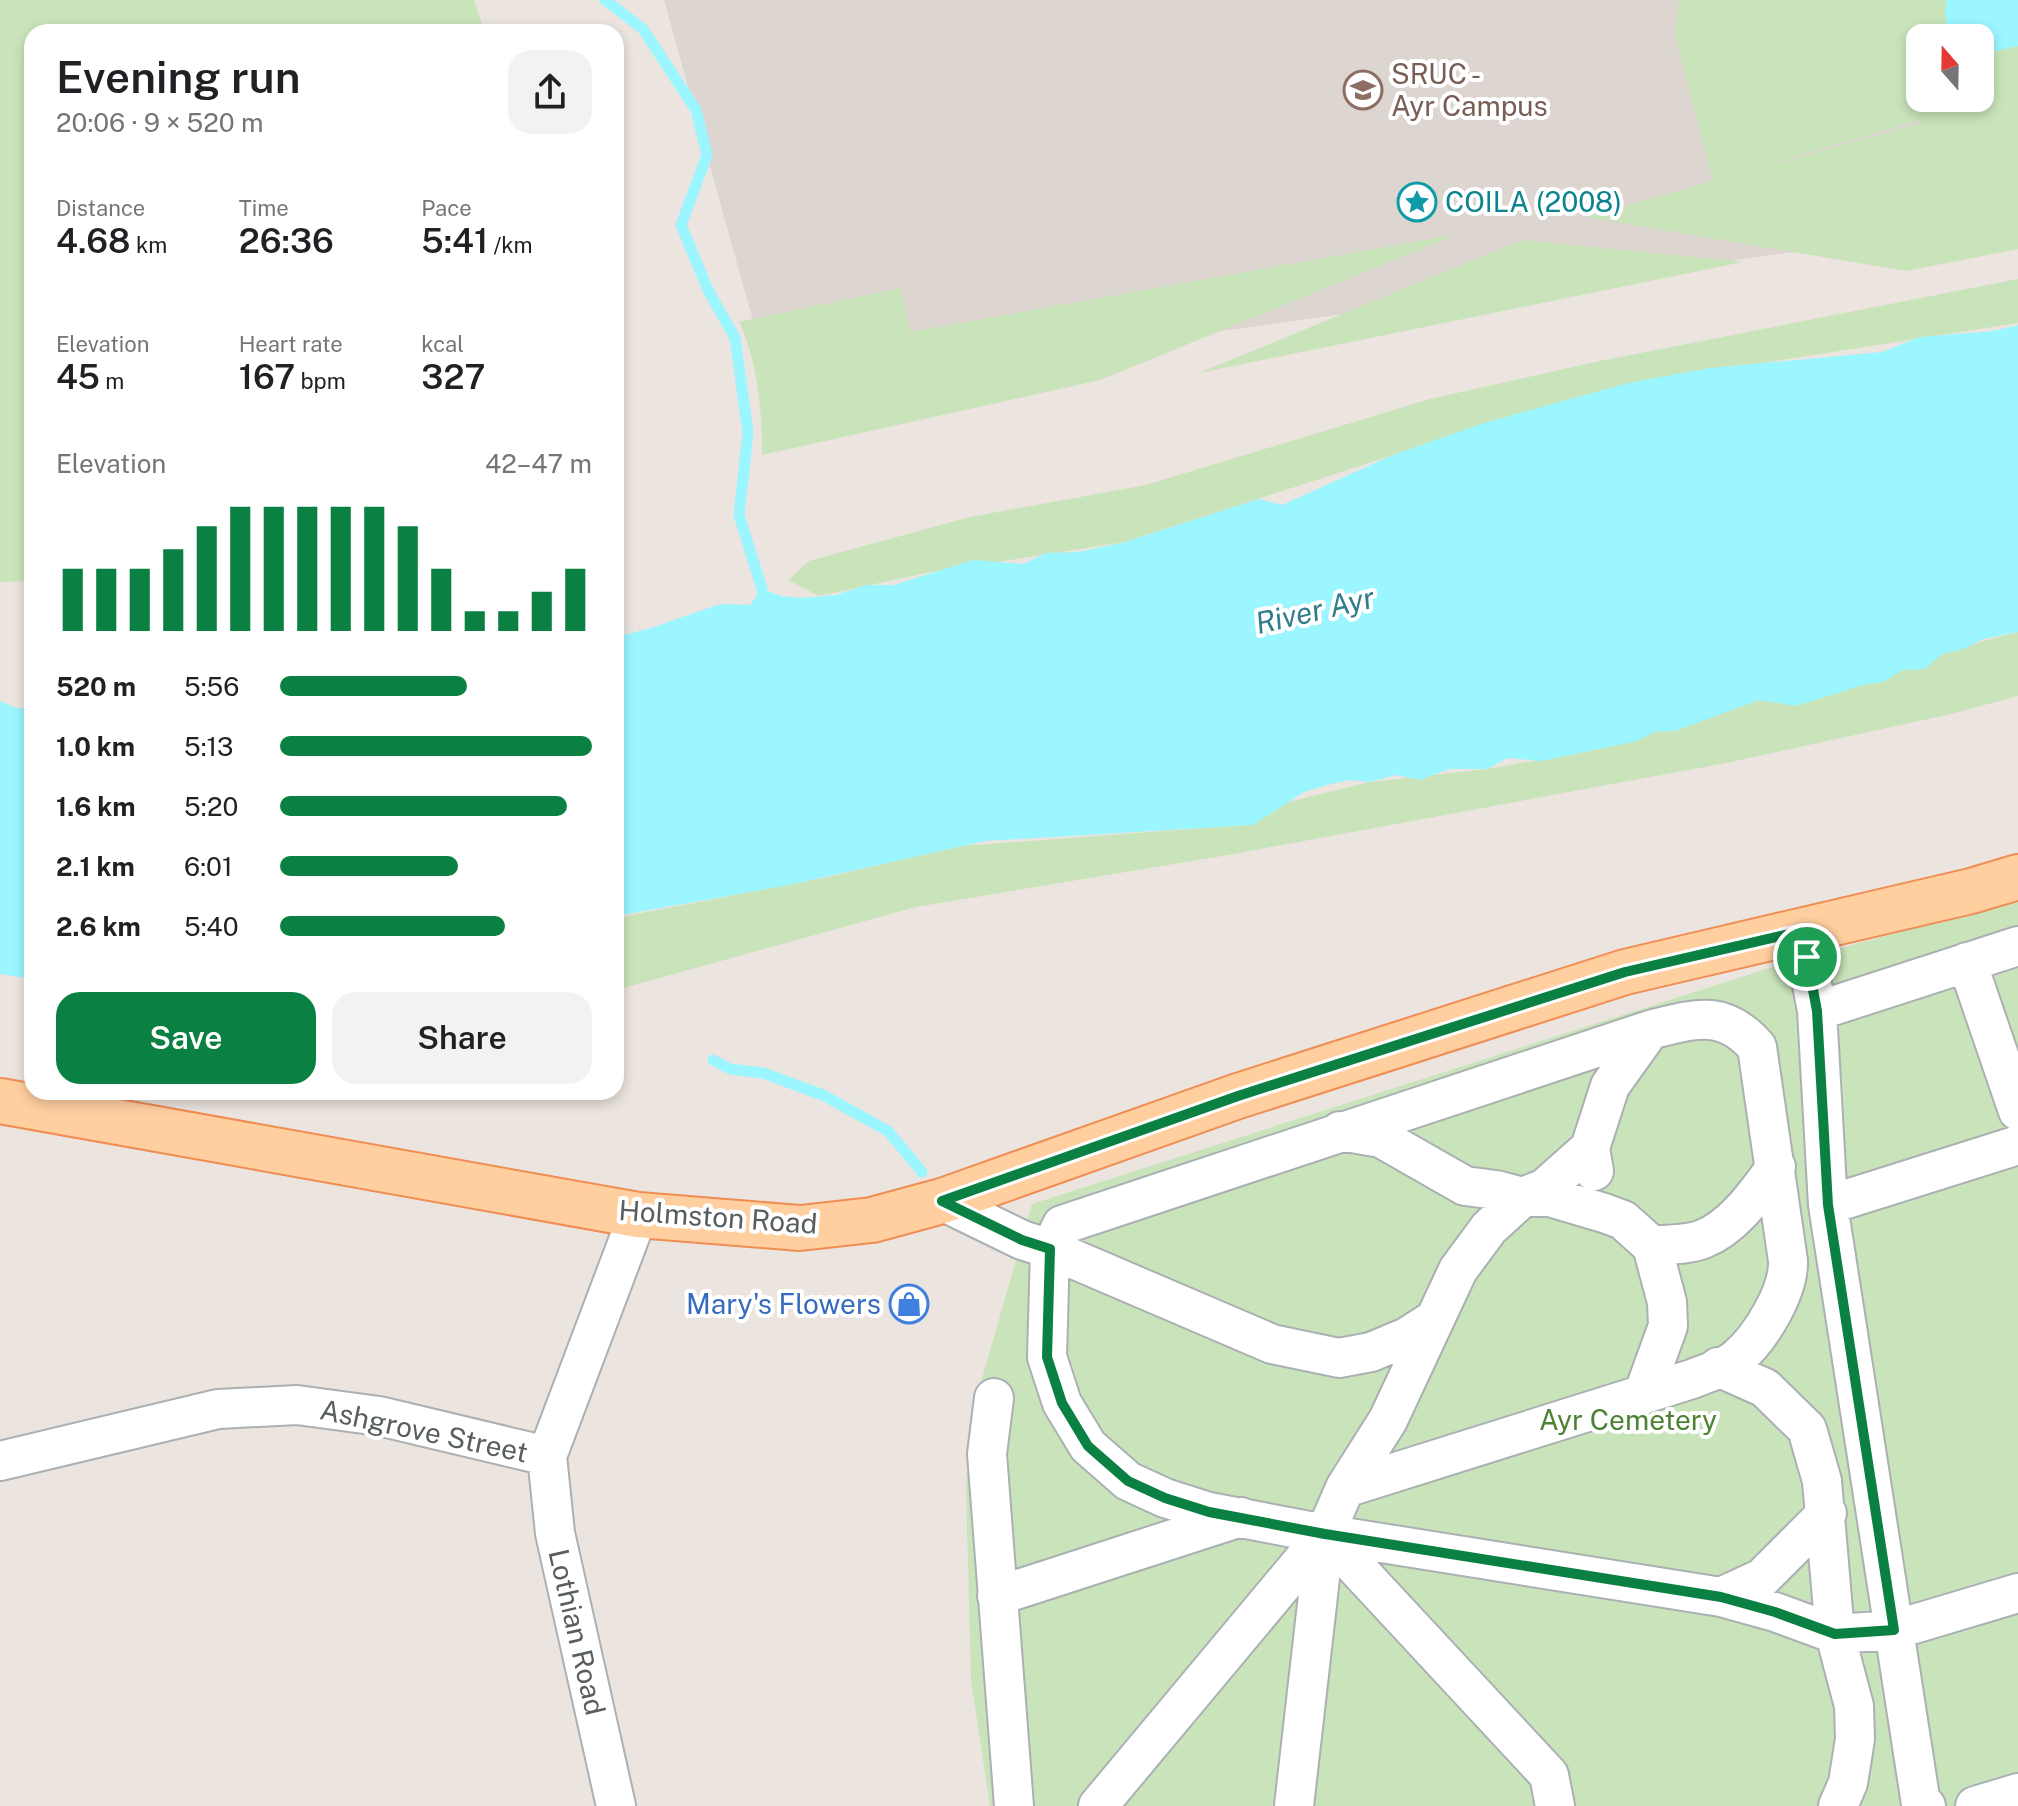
<!DOCTYPE html>
<html lang="en">
<head>
<meta charset="utf-8">
<style>
	:root { --surface:#fff; --page:#f2f2f2; --text:#202124; --muted:#757577; --accent:#0b8043 }
	body { margin:0; font-family:"Public Sans",sans-serif; background:var(--page); color:var(--text); height:100vh; display:flex; flex-direction:column; font-size:30px; white-space:nowrap }
	* { box-sizing:border-box; margin:0 }
	p { font-size:26px; color:var(--muted) }
	.icon { flex:none; width:44px; height:44px; fill:none; stroke:currentColor; stroke-width:2; stroke-linecap:round; stroke-linejoin:round }
	.map { position:relative; flex:1; overflow:hidden }
	.panel { position:absolute; left:24px; top:24px; width:600px; height:1076px; display:flex; flex-direction:column; background:var(--surface); border-radius:24px; box-shadow:0 4px 12px #0003 }
	.panel>* { flex:none }
	.needle { width:52px; rotate:340deg }
	.tools { position:absolute; left:1906px; top:24px; display:grid; gap:16px }
	.tools a { display:grid; place-items:center; width:88px; height:88px; border-radius:16px; background:var(--surface); box-shadow:0 4px 12px #0003; font-size:40px }
	.pin { position:absolute; display:grid; place-items:center; width:68px; height:68px; color:#fff; margin:-34px; border:4px solid #fff; border-radius:50%; box-shadow:0 2px 8px #0007 }
	.round { display:grid; place-items:center; flex:none; width:84px; height:84px; border-radius:24px; background:var(--page) }
	.headline { display:flex; align-items:center; justify-content:space-between; height:136px; padding:0 32px }
	h1 { font-size:44px; font-weight:600; line-height:60px }
	.metrics { display:grid; grid-template-columns:repeat(3,1fr); gap:12px; height:136px; padding:8px 32px }
	.metrics div { display:grid; align-content:center }
	.metrics b { font-size:34px; font-weight:600 }
	.metrics small { font-size:22px; font-weight:400 }
	.metrics p { font-size:22px }
	.chart { height:224px; padding:16px 32px }
	.chart p { display:flex; justify-content:space-between }
	.chart svg { width:100%; height:144px; margin-top:8px; stroke:var(--accent); stroke-width:6 }
	.primary-button { display:flex; gap:16px; margin-top:auto; padding:16px 32px }
	.primary-button a { flex:1; height:92px; border-radius:24px; background:var(--accent); color:#fff; font-size:32px; font-weight:600; line-height:92px; text-align:center }
	.primary-button a+a { background:var(--page); color:var(--text) }
	ul { padding:0 32px; list-style:none; font-size:26px }
	li { display:grid; grid-template-columns:128px 96px 1fr; align-items:center; height:60px }
	li i { height:20px; border-radius:10px; background:var(--accent) }
	.map>svg:first-child { display:block }
	.education { fill:#ddd5d0; fill-rule:evenodd }
	.green { fill:#c9e4ba; fill-rule:evenodd }
	.water { fill:#9bf6ff }
	.lines { fill:none; stroke-linecap:round; stroke-linejoin:round }
	.stream { stroke:#9bf6ff; stroke-width:11 }
	.minor-casing { stroke:#abb0b2; stroke-width:42 }
	.major-casing { stroke:#f08d52; stroke-width:48 }
	.minor { stroke:#fff; stroke-width:38 }
	.major { stroke:#ffcfa0; stroke-width:44 }
	.route-casing { stroke:#fff; stroke-width:16 }
	.route { stroke:#0b8043; stroke-width:10 }
	.labels { text-anchor:middle; stroke-width:8; stroke-linejoin:round; paint-order:stroke }
	.education-label { font-size:28px; fill:#785e54; stroke:#fff; text-anchor:start }
	.culture-label { font-size:28px; fill:#0d838f; stroke:#fff; text-anchor:start }
	.street-label { font-size:28px; fill:#585e60; stroke:#fff }
	.shop-label { font-size:28px; fill:#366cbe; stroke:#fff; text-anchor:end }
	.park-label { font-size:28px; fill:#4c8334; stroke:#fff }
	.water-label { font-size:30px; font-style:italic; fill:#317d8c; stroke:#fff }
</style>
</head>
<body>
<div class="map">
<svg width="2018" height="1806" viewBox="0 0 2018 1806">
	<rect width="100%" height="100%" fill="#ebe4df"/>
	<path class="education" d="M 664,0 L 2018,0 L 2018,221 L 773,393 ZM 1920,38 L 1980,38 L 1980,98 L 1920,98 Z"/>
	<path class="green" d="M 0,0 L 474,0 L 485,32 L 32,32 L 32,581 L 0,582 Z
		M 1679,0 L 2018,0 L 2018,249 L 1906,271 L 1586,217 L 1713,181 L 1675,36 ZM 1920,38 L 1980,38 L 1980,98 L 1920,98 ZM 1917,121 L 1925,122 L 1775,164 L 1775,163 Z
		M 1458,234 L 1100,380 L 762,455 C 763,415 757,358 739,322 L 901,288 L 910,332 Z
		M 1522,240 L 1743,262 L 1199,373 Z
		M 2018,279 L 2018,323 L 1769,362 L 1418,447 L 1125,542 L 926,573 L 819,596 L 788,580 L 809,561 L 970,517 L 1146,485 L 1430,399 L 1595,362 Z
		M 2018,632 L 2018,696 L 1951,714 L 1726,763 L 1228,855 L 916,907 L 616,990 L 616,918 L 828,877 L 961,846 L 1230,826 L 1292,801 L 1370,782 L 1487,769 L 1568,755 L 1759,700 Z
		M 2018,900 L 2018,1806 L 990,1806 L 971,1680 L 966,1488 L 971,1417 L 1032,1204 L 1782,964 Z"/>
	<path class="water" d="M 1946,0 L 2018,0 L 2018,46 L 1980,55 L 1980,38 L 1953,38 C 1944,28 1945,12 1946,0 Z
		M 2018,325 L 2018,632 L 1983,639 L 1963,649 L 1942,654 L 1925,669 L 1903,670 L 1883,682 L 1863,685 L 1796,706 L 1759,700 L 1675,731 L 1654,732 L 1637,741 L 1542,761 L 1508,758 L 1487,769 L 1449,769 L 1420,780 L 1396,775 L 1370,782 L 1349,780 L 1327,785 L 1304,792 L 1253,825 L 985,841 L 789,885 L 616,916 L 616,637 L 651,628 L 720,604 L 750,605 L 762,589 L 781,596 L 802,598 L 836,595 L 866,585 L 894,585 L 973,560 L 1024,564 L 1046,553 L 1079,552 L 1125,542 L 1259,499 L 1282,505 L 1393,455 L 1484,423 L 1628,383 L 1710,368 L 1882,352 L 1920,337 L 1993,331 Z
		M 0,701 L 16,708 L 32,709 L 32,979 L 0,974 Z"/>
	<g class="lines">
		<path class="stream" d="M 605,0 L 643,29 L 696,110 L 707,155 L 681,225 L 708,290 L 735,338 L 748,433 L 739,515 L 762,589 L 763,601
			M 713,1060 L 730,1069 L 763,1073 L 823,1095 L 888,1131 L 922,1172"/>
		<defs>
			<path id="minor" d="M 1802,931 L 1817,1011
				M 1967,962 L 2018,1111
				M 1340,1131 L 1381,1138 L 1465,1186 L 1496,1190 L 1523,1197 L 1545,1188 L 1590,1148
				M 1594,1171 L 1590,1148 L 1610,1086 L 1650,1030
				M 942,1201 L 1022,1240 L 1050,1249 L 1272,1344 L 1339,1358 L 1371,1352 L 1407,1337 L 1435,1319
				M 1828,1205 L 2018,1145
				M 1652,1246 C 1667,1244 1689,1245 1703,1239 C 1734,1227 1757,1193 1776,1167
				M 1718,1367 L 1765,1388 L 1807,1429 L 1822,1481 L 1835,1634 L 1854,1706 L 1855,1739 L 1848,1783 L 1838,1806
				M 994,1398 L 987,1454 L 1014,1806
				M 547,1456 L 555,1533 L 616,1806
				M 0,1461 L 218,1409 L 297,1405 L 379,1416 L 547,1456 L 638,1215
				M 1345,1488 L 1388,1420 L 1458,1270 L 1489,1228 L 1523,1197 L 1550,1197 L 1604,1213 L 1623,1220 L 1652,1246 L 1667,1302 L 1668,1326 L 1643,1395
				M 1325,1534 L 1549,1775 L 1555,1806
				M 997,1596 L 1241,1517
				M 1721,1597 L 1762,1578 L 1827,1513
				M 1098,1806 L 1325,1534 L 1345,1488 L 1692,1379 C 1706,1373 1726,1368 1737,1358 C 1761,1338 1789,1291 1788,1261 L 1757,1047 C 1723,1008 1694,1019 1650,1030 L 1062,1225 L 1050,1249 L 1047,1357 L 1062,1403 L 1088,1446 L 1128,1481 L 1165,1498 L 1209,1512 L 1325,1534 L 1721,1597 L 1775,1612 L 1835,1634 L 1894,1630 L 2018,1593
				M 1294,1806 L 1325,1534
				M 1926,1806 L 1921,1804 L 1828,1205 L 1817,1011 L 2018,946
				M 1975,1806 L 2018,1793"/>
			<path id="major" d="M 0,1101 L 638,1215 L 800,1228 L 872,1220 L 942,1201 L 1238,1096 L 1625,972 L 1971,891 L 2018,877"/>
		</defs>
		<use href="#minor" class="minor-casing"/>
		<use href="#major" class="major-casing"/>
		<use href="#minor" class="minor"/>
		<use href="#major" class="major"/>
	</g>
	<g class="lines">
		<defs>
			<path id="route" d="M 1802,931 L 1817,1011 L 1828,1205 L 1894,1630 L 1835,1634 L 1775,1612 L 1721,1597 L 1325,1534 L 1209,1512 L 1165,1498 L 1128,1481 L 1088,1446 L 1062,1403 L 1047,1357 L 1050,1249 L 1022,1240 L 942,1201 L 1238,1096 L 1625,972 Z"/>
		</defs>
		<use href="#route" class="route-casing"/>
		<use href="#route" class="route"/>
	</g>
	<defs>
		<symbol id="university-ring" viewBox="-11 -11 22 22"><circle r="9.5" fill="#fff" stroke="#8d6e63" stroke-width="1.5"/><path d="M0-5L7-2L0 1L-7-2ZM-4 1L0 2.5L4 1V4Q0 6-4 4Z" fill="#8d6e63"/></symbol>
		<symbol id="sight-ring" viewBox="-11 -11 22 22"><circle r="9.5" fill="#fff" stroke="#0f9aa8" stroke-width="1.5"/><path d="M0-6L1.8-2.2L6-1.7L2.9 1.2L3.7 5.4L0 3.3L-3.7 5.4L-2.9 1.2L-6-1.7L-1.8-2.2Z" fill="#0f9aa8"/></symbol>
		<symbol id="shop-ring" viewBox="-11 -11 22 22"><circle r="9.5" fill="#fff" stroke="#3f7fe0" stroke-width="1.5"/><path d="M-5-2.5h2.3a2.7 3.5 0 0 1 5.4 0H5L5.5 6h-11ZM-1.5-2.5h3a1.5 2.3 0 0 0-3 0Z" fill="#3f7fe0"/></symbol>
	</defs>
	<g fill-rule="evenodd">
		<use href="#university-ring" x="1341" y="68" width="44" height="44"/>
		<use href="#sight-ring" x="1395" y="180" width="44" height="44"/>
		<use href="#shop-ring" x="887" y="1282" width="44" height="44"/>
	</g>
	<g class="labels">
		<g class="education-label">
			<text x="1391" y="84">SRUC -<tspan x="1391" dy="32">Ayr Campus</tspan></text>
		</g>
		<g class="culture-label">
			<text x="1445" y="212">COILA (2008)</text>
		</g>
		<g class="street-label">
			<text transform="translate(718 1217) rotate(4)" y="10">Holmston Road</text>
			<text transform="translate(424 1431) rotate(12)" y="10">Ashgrove Street</text>
			<text transform="translate(577 1632) rotate(77)" y="10">Lothian Road</text>
		</g>
		<g class="shop-label">
			<text x="881" y="1314">Mary's Flowers</text>
		</g>
		<g class="park-label">
			<text x="1628" y="1430">Ayr Cemetery</text>
		</g>
		<g class="water-label">
			<text transform="translate(1315 611) rotate(-13)" y="10">River Ayr</text>
		</g>
	</g>
</svg>
<div class="tools">
<a><svg class="needle" viewBox="-14 -14 28 28"><path d="M0-13l5 13h-10z" fill="#e53935"/><path d="M0 13l5-13h-10z" fill="#757577"/></svg></a>
</div>
<div class="pin" style="left:1807px;top:957px;background:#1e9e55"><svg class="icon" aria-label="arrive" viewBox="0 0 24 24"><path d="M6 21V4h12l-3 4 3 4H6"/></svg></div>
<section class="panel">
<div class="headline"><div><h1>Evening run</h1><p>20:06 · 9 × 520 m</p></div><a class="round"><svg class="icon" aria-label="share" viewBox="0 0 24 24"><path d="M12 15V3M7 8l5-5 5 5M5 13v7h14v-7"/></svg></a></div>
<div class="metrics">
<div><p>Distance</p><b>4.68<small> km</small></b></div>
<div><p>Time</p><b>26:36</b></div>
<div><p>Pace</p><b>5:41<small> /km</small></b></div>
</div>
<div class="metrics">
<div><p>Elevation</p><b>45<small> m</small></b></div>
<div><p>Heart rate</p><b>167<small> bpm</small></b></div>
<div><p>kcal</p><b>327</b></div>
</div>
<div class="chart"><p><span>Elevation</span>42–47 m</p>
<svg viewBox="0 0 160 44" preserveAspectRatio="none"><path d="M5 44V25M15 44V25M25 44V25M35 44V19M45 44V12M55 44V6M65 44V6M75 44V6M85 44V6M95 44V6M105 44V12M115 44V25M125 44V38M135 44V38M145 44V32M155 44V25"/></svg>
</div>
<ul>
<li><b>520 m</b>5:56<i style="width:60%"></i></li>
<li><b>1.0 km</b>5:13<i style="width:100%"></i></li>
<li><b>1.6 km</b>5:20<i style="width:92%"></i></li>
<li><b>2.1 km</b>6:01<i style="width:57%"></i></li>
<li><b>2.6 km</b>5:40<i style="width:72%"></i></li>
</ul>
<div class="primary-button"><a>Save</a><a>Share</a></div>
</section>
</div>
</body>
</html>
